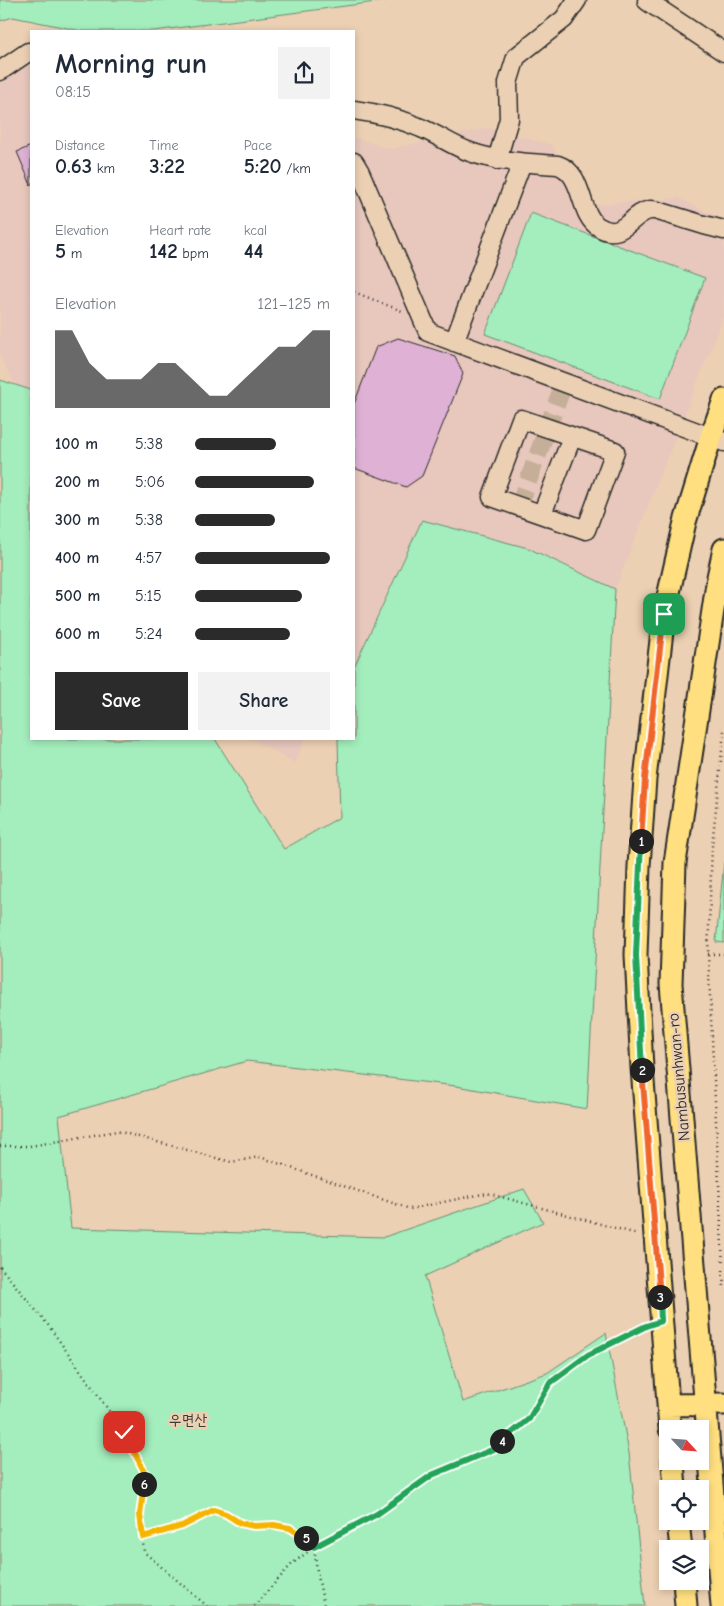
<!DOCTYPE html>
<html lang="en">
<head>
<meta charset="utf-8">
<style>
	:root { --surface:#fff; --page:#f2f2f3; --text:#1f2937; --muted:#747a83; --accent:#2b2b2b }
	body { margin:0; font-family:"Comic Neue","Poor Story",sans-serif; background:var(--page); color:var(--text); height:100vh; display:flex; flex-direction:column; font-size:19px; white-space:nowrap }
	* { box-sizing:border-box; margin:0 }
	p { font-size:16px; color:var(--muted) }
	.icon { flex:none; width:28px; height:28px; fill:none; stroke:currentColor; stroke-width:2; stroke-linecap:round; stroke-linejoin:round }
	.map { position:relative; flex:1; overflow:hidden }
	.drawer { position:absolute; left:30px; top:30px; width:325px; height:710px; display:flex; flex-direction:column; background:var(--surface); border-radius:0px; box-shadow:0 2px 8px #0003 }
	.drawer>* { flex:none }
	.needle { width:32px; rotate:116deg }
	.buttons { position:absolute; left:659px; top:1420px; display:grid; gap:10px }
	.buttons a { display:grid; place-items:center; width:50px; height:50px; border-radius:0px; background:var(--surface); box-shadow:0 2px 8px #0003; font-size:25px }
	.pin { position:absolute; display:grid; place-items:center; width:42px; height:42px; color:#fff; margin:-21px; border-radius:10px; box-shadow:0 2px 8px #0006 }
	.km { position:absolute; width:25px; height:25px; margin:-12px; border-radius:50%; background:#222; color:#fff; font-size:14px; line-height:25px; text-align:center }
	.round { display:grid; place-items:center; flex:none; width:52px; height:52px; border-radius:0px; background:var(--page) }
	.summary { display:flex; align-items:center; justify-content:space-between; height:85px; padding:0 25px }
	h1 { font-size:28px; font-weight:600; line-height:38px }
	.stats { display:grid; grid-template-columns:repeat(3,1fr); gap:8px; height:85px; padding:5px 25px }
	.stats div { display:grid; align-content:center }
	.stats b { font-size:21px; font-weight:600 }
	.stats small { font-size:14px; font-weight:400 }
	.stats p { font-size:14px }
	.chart { height:140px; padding:10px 25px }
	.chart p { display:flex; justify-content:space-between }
	.chart svg { width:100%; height:90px; margin-top:5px; fill:var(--accent); opacity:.7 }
	.cta { display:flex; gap:10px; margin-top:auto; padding:10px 25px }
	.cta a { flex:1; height:58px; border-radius:0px; background:var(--accent); color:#fff; font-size:20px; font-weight:600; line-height:58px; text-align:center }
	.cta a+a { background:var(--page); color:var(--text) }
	ul { padding:0 25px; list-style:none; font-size:16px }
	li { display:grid; grid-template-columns:80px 60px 1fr; align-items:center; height:38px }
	li i { height:12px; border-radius:6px; background:var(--accent) }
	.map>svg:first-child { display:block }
	.built { fill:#e8c7bd }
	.green { fill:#a4edbc; stroke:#688c74 }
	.building { fill:#deb1d5; stroke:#2b2b2b }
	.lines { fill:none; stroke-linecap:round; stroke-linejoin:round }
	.minor-tunnel { stroke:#c5af98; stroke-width:18; stroke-dasharray:18 9; stroke-linecap:butt }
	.minor-casing { stroke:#2b2b2b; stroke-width:21 }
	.major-casing { stroke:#2b2b2b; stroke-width:25 }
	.path { stroke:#2b2b2b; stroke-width:2.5; stroke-dasharray:1 4; stroke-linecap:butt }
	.minor { stroke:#ecd0b3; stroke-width:18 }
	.major { stroke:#ffdf80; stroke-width:21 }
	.split-1-casing { stroke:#fff; stroke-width:10 }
	.split-2-casing { stroke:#fff; stroke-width:10 }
	.split-3-casing { stroke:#fff; stroke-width:10 }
	.split-4-casing { stroke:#fff; stroke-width:10 }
	.split-5-casing { stroke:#fff; stroke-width:10 }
	.split-6-casing { stroke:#fff; stroke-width:10 }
	.split-7-casing { stroke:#fff; stroke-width:10 }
	.split-1 { stroke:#f0652b; stroke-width:6 }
	.split-2 { stroke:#22a559; stroke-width:6 }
	.split-3 { stroke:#f0652b; stroke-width:6 }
	.split-4 { stroke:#22a559; stroke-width:6 }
	.split-5 { stroke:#22a559; stroke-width:6 }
	.split-6 { stroke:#f5b400; stroke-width:6 }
	.split-7 { stroke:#f5b400; stroke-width:6 }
	.labels { text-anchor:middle; stroke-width:5; stroke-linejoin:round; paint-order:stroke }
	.street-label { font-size:16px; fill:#2b2b2b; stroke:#ecd0b3 }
	.park-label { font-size:16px; fill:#373e3a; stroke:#ecd0b3 }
</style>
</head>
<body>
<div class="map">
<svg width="724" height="1606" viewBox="0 0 724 1606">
	<rect width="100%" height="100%" fill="#ecd0b3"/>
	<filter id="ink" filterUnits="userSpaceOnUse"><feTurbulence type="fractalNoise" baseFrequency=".02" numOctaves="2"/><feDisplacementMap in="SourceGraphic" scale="10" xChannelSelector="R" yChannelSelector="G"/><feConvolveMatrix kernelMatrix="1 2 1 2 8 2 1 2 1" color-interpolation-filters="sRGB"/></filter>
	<g filter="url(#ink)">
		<path class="built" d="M 31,63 L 31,390 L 15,385 L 0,356 L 0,71 Z
			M 487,128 L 552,145 L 588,205 L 678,198 L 724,220 L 724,315 L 615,589 L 528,548 L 422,520 L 354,664 L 354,138 L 390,149 Z
			M 251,739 L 305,739 L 295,763 Z"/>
		<path class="green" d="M 0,0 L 391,0 L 154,31 L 82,31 L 13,17 L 0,21 Z
			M 531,213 L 705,278 L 660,399 L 485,334 Z
			M 0,380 L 31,390 L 31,739 L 215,739 L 284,849 L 340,817 L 338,739 L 354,739 L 354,667 L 422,520 L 528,548 L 615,589 L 587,1109 L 456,1086 L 247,1061 L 59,1116 L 71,1228 L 384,1237 L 524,1189 L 543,1222 L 425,1276 L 463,1402 L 547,1373 L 606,1333 L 629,1453 L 645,1606 L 0,1606 Z
			M 724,862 L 724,943 L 716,942 Z"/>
		<path class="building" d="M 31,146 L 31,185 L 17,152 Z
			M 398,338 L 455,356 L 463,374 L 422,476 L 406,487 L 354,468 L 354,404 L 376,347 Z"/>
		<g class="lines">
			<path class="minor-tunnel" d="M 519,506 L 564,383"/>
			<defs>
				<path id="minor" d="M 647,1 L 724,52
					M 0,71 L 28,52 L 31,52
					M 354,110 C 376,113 401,119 421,128 C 438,135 453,146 470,152 C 498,162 528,163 558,165 C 585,174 578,215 599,227 C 623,242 631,213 650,210 C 650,210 657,210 658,211 L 704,225 L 724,230
					M 497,160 L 509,119 L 508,83 L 516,57 L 564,19 L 577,0
					M 354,162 L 360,172 L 428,332 L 724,442
					M 454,342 L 520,168
					M 521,419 L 615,451 L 586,530 L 492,497 Z
					M 542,514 L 572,437"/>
				<path id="major" d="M 668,1405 L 724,1404
					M 670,1429 L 642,1068 L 636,955 L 639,866 L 645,779 L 664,614 L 685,522 L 711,437 L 724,400
					M 673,1461 L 675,1489
					M 678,1521 L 681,1549
					M 684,1581 L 686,1606
					M 722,1606 L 671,984 L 675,863 L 718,577 L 724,549"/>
			</defs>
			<use href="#minor" class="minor-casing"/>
			<use href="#major" class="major-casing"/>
			<path class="path" d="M 354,292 L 402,311
				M 724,731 L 712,846 L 708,954 L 724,1289
				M 708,954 L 724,954
				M 0,1146 L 30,1146 L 117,1131 L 231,1162 L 260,1157 L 410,1209 L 487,1193 L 637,1234
				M 0,1267 L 48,1325 L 124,1432 L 146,1475 L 140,1515 L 144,1552 L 207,1606
				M 143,1537 L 182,1526 L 214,1510 L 226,1513 L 240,1523 L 254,1526 L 274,1525 L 290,1528 L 305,1536 L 314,1547 L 317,1571 L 324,1606
				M 254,1606 L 292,1564 L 314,1547 L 377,1514 L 432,1475 L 494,1449 L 529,1419 L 550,1383 L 588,1355 L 643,1327"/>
			<use href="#minor" class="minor"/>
			<use href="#major" class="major"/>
		</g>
	</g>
	<g class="lines" filter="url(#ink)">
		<defs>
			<path id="split-1" d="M 641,841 L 645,779 L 664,614"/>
			<path id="split-2" d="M 641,841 L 636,955 L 642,1070"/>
			<path id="split-3" d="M 642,1070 L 660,1297"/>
			<path id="split-4" d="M 502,1441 L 529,1419 L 550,1383 L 588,1355 L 646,1326 L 661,1321 L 660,1297"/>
			<path id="split-5" d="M 306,1538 L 314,1547 L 377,1514 L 432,1475 L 494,1449 L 502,1441"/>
			<path id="split-6" d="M 144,1484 L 140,1515 L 143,1537 L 182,1526 L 214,1510 L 226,1514 L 240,1523 L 254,1526 L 274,1525 L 290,1528 L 306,1538"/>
			<path id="split-7" d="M 124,1432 L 146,1475 L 144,1484"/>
		</defs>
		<use href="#split-1" class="split-1-casing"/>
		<use href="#split-2" class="split-2-casing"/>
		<use href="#split-3" class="split-3-casing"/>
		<use href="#split-4" class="split-4-casing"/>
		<use href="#split-5" class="split-5-casing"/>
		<use href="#split-6" class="split-6-casing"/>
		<use href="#split-7" class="split-7-casing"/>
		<use href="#split-1" class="split-1"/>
		<use href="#split-2" class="split-2"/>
		<use href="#split-3" class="split-3"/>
		<use href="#split-4" class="split-4"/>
		<use href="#split-5" class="split-5"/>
		<use href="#split-6" class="split-6"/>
		<use href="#split-7" class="split-7"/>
	</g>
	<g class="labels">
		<g class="street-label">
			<text transform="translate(678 1077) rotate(-95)" y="6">Nambusunhwan-ro</text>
		</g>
		<g class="park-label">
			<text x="188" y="1425">우면산</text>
		</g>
	</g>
</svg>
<div class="buttons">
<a><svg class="needle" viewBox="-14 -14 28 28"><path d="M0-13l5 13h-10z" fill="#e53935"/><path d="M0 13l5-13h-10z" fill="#747a83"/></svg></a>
<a><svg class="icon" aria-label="locate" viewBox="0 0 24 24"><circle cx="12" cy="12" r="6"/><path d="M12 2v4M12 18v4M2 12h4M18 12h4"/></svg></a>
<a><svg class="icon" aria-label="layers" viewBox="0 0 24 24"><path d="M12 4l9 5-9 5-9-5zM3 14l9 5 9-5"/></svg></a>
</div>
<div class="pin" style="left:664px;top:614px;background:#1e9e55"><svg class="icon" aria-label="arrive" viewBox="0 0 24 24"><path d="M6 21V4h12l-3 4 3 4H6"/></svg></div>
<div class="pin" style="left:124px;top:1432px;background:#d93025"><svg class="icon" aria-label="check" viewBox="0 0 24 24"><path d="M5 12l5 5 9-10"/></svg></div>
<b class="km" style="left:641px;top:841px">1</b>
<b class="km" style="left:642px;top:1070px">2</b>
<b class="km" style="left:660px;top:1297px">3</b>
<b class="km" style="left:502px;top:1441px">4</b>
<b class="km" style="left:306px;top:1538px">5</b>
<b class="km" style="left:144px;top:1484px">6</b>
<section class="drawer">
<div class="summary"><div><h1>Morning run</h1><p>08:15</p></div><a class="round"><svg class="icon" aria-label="share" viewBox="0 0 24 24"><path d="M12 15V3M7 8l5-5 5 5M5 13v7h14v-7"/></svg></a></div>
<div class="stats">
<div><p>Distance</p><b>0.63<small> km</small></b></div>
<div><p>Time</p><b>3:22</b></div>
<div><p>Pace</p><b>5:20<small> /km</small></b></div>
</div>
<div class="stats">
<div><p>Elevation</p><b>5<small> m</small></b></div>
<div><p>Heart rate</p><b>142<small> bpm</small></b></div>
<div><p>kcal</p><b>44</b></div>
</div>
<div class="chart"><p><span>Elevation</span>121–125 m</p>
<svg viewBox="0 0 160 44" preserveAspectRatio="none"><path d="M0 44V6L10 6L20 22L30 30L40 30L50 30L60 22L70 22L80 30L90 38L100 38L110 30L120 22L130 14L140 14L150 6L160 6V44z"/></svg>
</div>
<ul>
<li><b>100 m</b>5:38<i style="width:60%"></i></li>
<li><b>200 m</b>5:06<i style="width:88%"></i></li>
<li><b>300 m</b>5:38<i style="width:59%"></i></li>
<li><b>400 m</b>4:57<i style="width:100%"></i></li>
<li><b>500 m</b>5:15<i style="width:79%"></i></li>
<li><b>600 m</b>5:24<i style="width:70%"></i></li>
</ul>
<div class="cta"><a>Save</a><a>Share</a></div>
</section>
</div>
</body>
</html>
